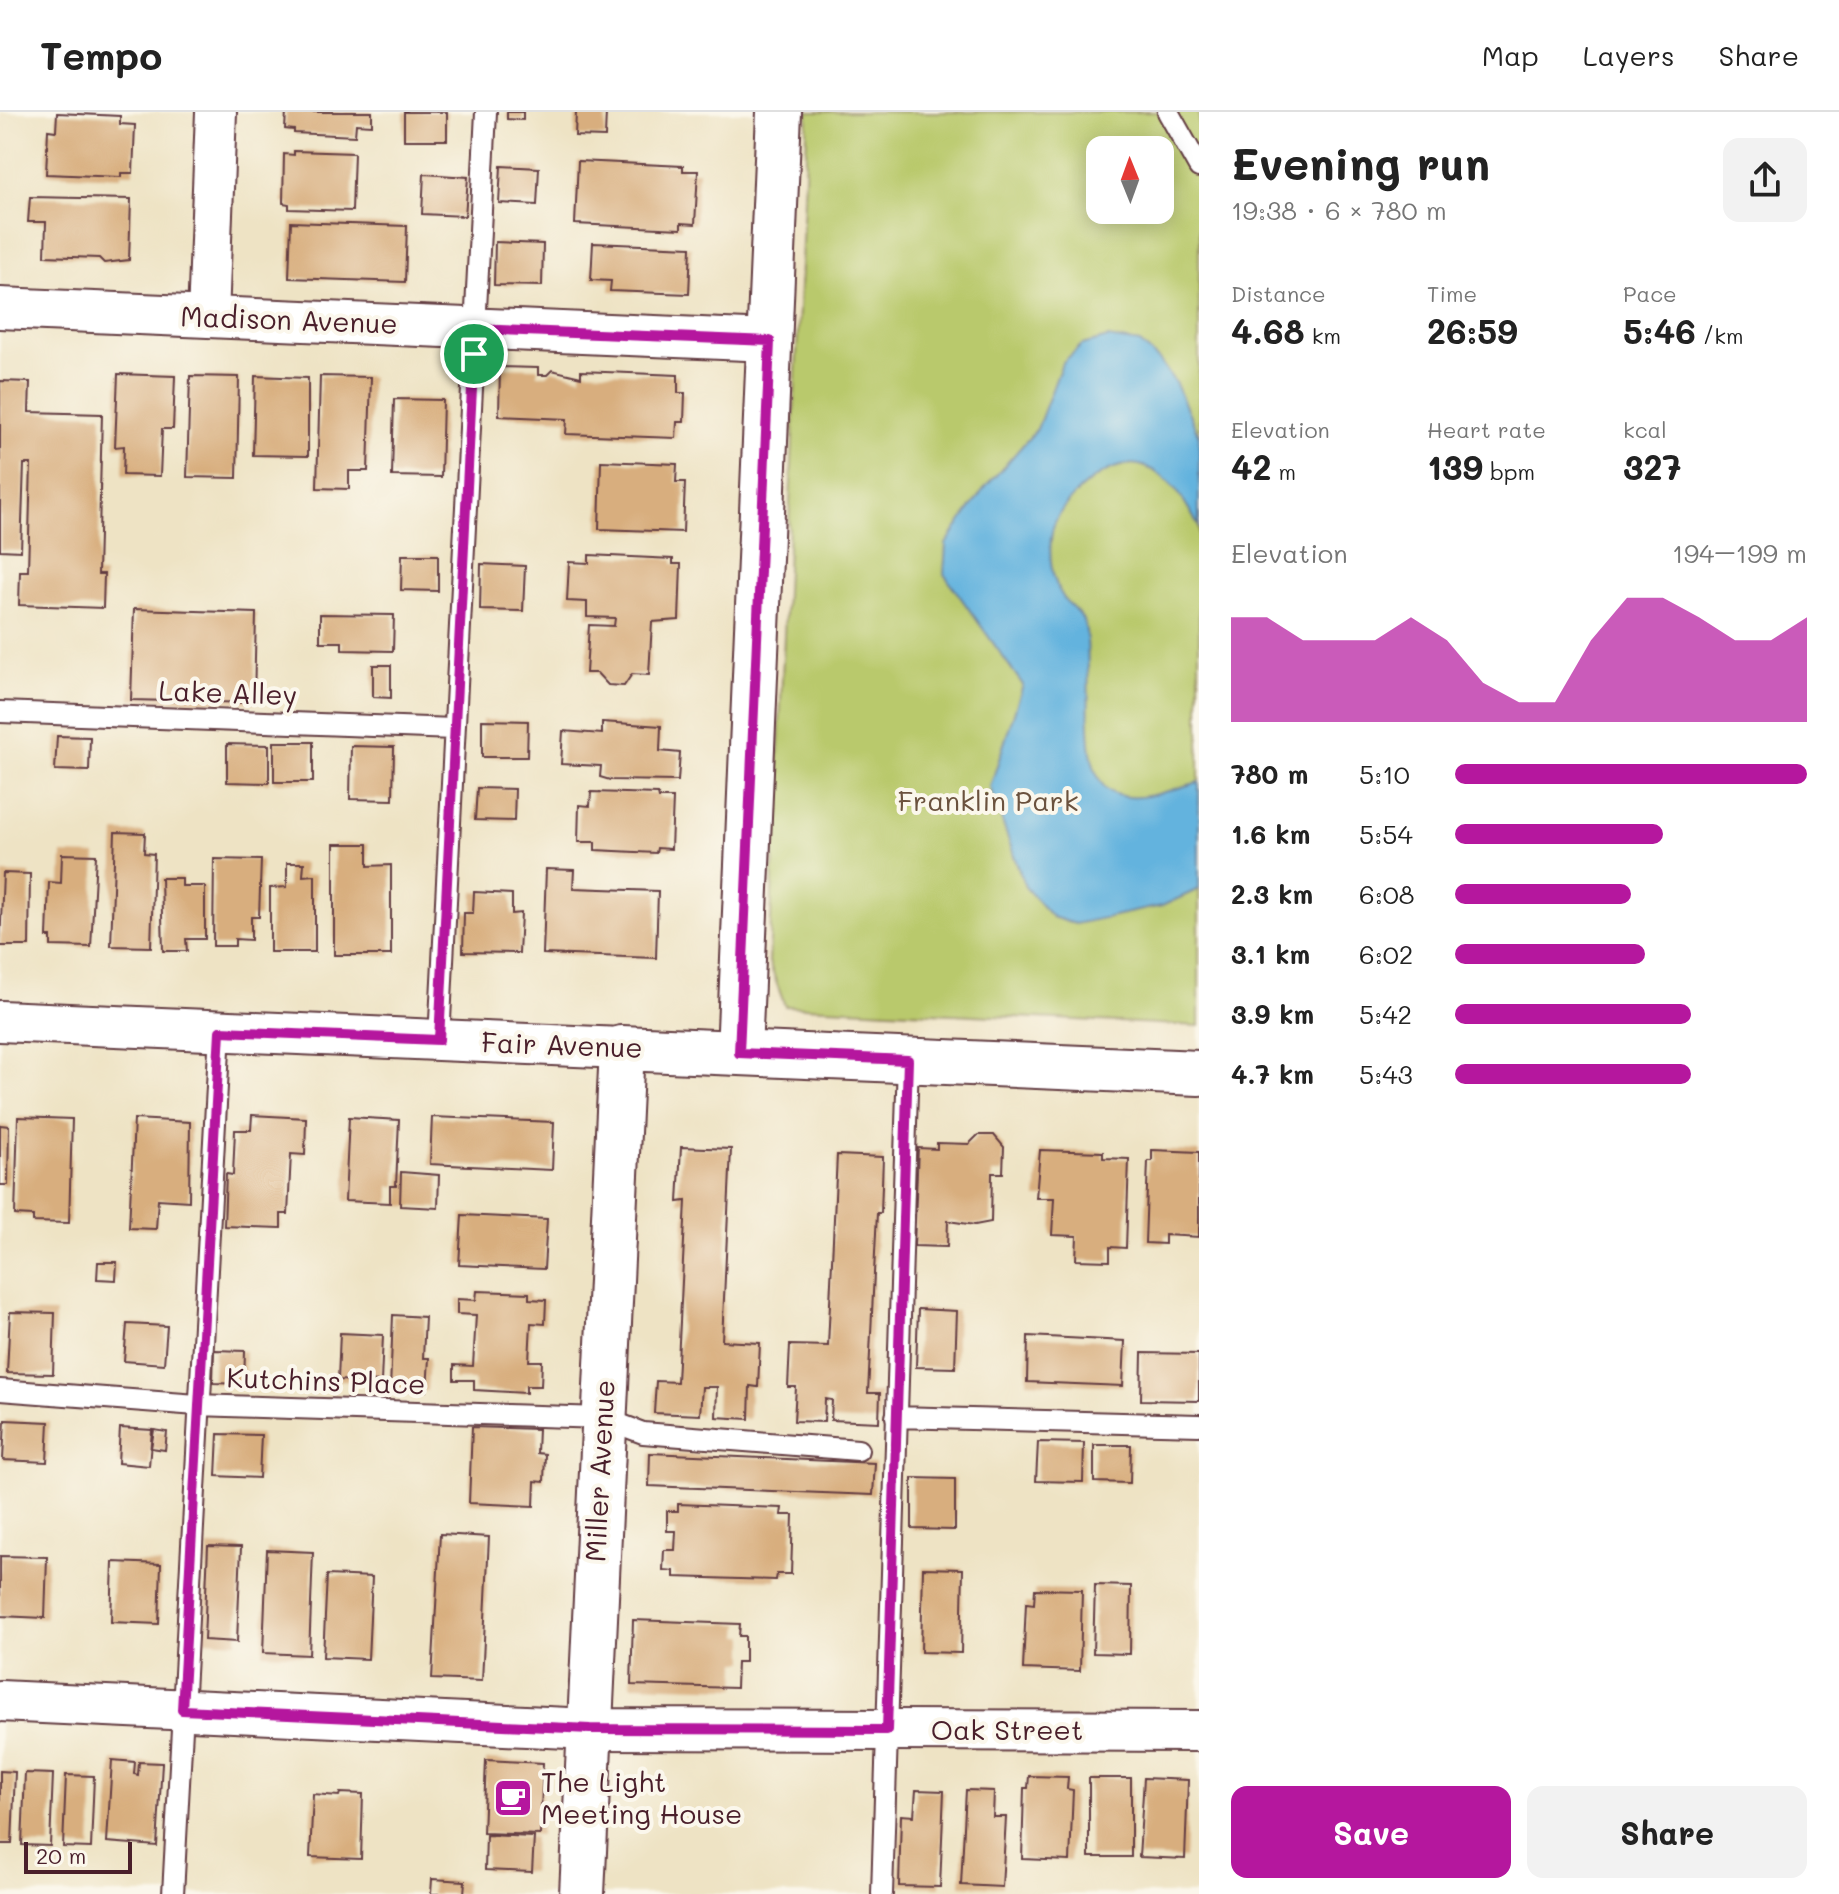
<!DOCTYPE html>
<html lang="en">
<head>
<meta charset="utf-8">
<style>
	:root { --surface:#fff; --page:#f2f2f2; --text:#222; --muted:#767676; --line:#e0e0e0; --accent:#b5179e }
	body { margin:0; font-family:Mali,sans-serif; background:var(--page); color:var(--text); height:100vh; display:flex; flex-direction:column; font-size:30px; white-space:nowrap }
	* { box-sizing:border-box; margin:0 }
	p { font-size:26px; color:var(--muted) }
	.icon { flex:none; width:44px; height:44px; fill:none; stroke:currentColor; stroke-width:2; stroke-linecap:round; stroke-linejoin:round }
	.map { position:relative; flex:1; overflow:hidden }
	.drawer { display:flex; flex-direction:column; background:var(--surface); width:640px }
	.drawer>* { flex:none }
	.needle { width:52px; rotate:359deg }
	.controls { position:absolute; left:1086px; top:24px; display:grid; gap:16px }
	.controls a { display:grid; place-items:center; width:88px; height:88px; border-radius:16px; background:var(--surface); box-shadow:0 4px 20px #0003; font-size:40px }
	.scale { position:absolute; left:24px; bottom:20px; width:108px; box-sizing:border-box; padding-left:8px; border:4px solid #4a1f2b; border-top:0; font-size:22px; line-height:28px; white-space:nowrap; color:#4a1f2b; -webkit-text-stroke:6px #fbf7ec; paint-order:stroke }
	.pin { position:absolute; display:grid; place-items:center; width:68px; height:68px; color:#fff; margin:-34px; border:4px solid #fff; border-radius:50%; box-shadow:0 2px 8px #0007 }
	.round { display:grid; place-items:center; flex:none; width:84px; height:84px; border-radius:16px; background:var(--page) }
	.head { display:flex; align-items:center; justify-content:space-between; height:136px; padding:0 32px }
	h1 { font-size:44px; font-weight:700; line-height:60px }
	.stats { display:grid; grid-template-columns:repeat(3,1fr); gap:12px; height:136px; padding:8px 32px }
	.stats div { display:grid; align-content:center }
	.stats b { font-size:34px; font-weight:700 }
	.stats small { font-size:22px; font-weight:400 }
	.stats p { font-size:22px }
	.chart { height:224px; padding:16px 32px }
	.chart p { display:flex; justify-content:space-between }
	.chart svg { width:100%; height:144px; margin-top:8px; fill:var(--accent); opacity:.7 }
	.primary-button { display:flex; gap:16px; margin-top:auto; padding:16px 32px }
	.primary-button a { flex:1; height:92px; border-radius:16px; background:var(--accent); color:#fff; font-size:32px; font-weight:700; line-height:92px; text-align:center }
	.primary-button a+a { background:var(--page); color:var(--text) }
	ul { padding:0 32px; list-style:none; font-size:26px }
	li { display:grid; grid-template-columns:128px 96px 1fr; align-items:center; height:60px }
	li i { height:20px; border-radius:10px; background:var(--accent) }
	header { display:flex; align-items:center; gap:48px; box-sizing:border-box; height:112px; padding:0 40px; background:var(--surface); border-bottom:2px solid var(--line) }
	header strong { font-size:38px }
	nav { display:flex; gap:44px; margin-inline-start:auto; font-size:28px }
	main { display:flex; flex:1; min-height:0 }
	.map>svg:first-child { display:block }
	.green { fill:#b9c96c; stroke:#82744c; stroke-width:2; fill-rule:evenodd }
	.water { fill:#64b3de; stroke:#576984; stroke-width:2 }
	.building { fill:#d8ae7e }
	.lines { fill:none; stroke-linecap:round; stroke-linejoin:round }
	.lane-casing { stroke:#633c42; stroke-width:24 }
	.street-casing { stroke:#633c42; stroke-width:44 }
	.secondary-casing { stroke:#633c42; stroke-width:48 }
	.lane { stroke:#fff; stroke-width:20 }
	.street { stroke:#fff; stroke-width:40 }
	.secondary { stroke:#fff; stroke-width:44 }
	.route-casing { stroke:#fff; stroke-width:16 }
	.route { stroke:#b5179e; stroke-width:10 }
	.labels { text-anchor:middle; stroke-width:8; stroke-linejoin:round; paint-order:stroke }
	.street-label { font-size:28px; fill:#4a1f2b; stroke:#fbf7ec }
	.park-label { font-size:28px; fill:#6b523e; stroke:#fbf7ec }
	.poi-label { font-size:28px; fill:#4a1f2b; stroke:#fbf7ec; text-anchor:start }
</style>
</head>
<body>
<header>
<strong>Tempo</strong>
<nav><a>Map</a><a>Layers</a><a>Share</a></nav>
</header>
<main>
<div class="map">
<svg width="1199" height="1782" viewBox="0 0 1199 1782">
	<rect width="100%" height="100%" fill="#fbf7ec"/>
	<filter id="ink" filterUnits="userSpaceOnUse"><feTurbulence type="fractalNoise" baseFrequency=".0125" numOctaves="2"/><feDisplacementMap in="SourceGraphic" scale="16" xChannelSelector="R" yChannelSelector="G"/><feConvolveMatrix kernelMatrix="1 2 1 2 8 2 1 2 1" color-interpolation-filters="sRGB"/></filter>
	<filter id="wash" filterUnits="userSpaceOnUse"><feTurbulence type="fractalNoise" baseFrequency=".006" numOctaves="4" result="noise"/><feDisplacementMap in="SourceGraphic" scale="32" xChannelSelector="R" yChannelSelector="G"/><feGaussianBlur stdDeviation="1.8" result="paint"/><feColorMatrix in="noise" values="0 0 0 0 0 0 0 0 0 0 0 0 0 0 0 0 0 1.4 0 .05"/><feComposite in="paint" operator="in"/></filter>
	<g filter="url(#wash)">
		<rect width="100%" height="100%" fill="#eee3c4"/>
		<path class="green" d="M 808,0 L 1199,0 L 1199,914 L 785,894 L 769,850 ZM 1100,38 L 1160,38 L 1160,98 L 1100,98 Z"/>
		<path class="water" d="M 1108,226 L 1140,231 L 1160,249 L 1176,272 L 1199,324 L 1199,415 C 1185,390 1172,364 1143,354 C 1110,343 1057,390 1052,420 C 1048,441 1051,467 1063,485 C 1068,493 1078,500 1083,508 C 1089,521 1087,543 1088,557 C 1091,588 1080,669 1115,682 C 1139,692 1175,676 1199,670 L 1199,777 L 1162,794 L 1075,812 L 1052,805 L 1025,775 L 990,675 L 1023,573 L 944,462 L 946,432 L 983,378 L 1037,317 L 1062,251 L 1082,233 Z"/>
		<g id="blocks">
			<path class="building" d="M 286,0 L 372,0 L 372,13 L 356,12 L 355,24 L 294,21 L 294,18 L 285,17 Z
				M 404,0 L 447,0 L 447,28 L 404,28 Z
				M 507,0 L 523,0 L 523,8 L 507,7 Z
				M 576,0 L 606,0 L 605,25 L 575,24 Z
				M 57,1 L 120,4 L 120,12 L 135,13 L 133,61 L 121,61 L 121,65 L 46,62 L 48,18 L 56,19 Z
				M 294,39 L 354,41 L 352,99 L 289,97 L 289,92 L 283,91 L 284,42 L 294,43 Z
				M 578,49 L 683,54 L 683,59 L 698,59 L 695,112 L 681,111 L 681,117 L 575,112 Z
				M 501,54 L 539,56 L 537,93 L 499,91 Z
				M 424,62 L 468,65 L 465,104 L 422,102 Z
				M 30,85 L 131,87 L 129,148 L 104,151 L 99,146 L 45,144 L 46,110 L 28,110 Z
				M 291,110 L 407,114 L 405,170 L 289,166 Z
				M 495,130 L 543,132 L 542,174 L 494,173 Z
				M 593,131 L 691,135 L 689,182 L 610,179 L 611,169 L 591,168 Z
				M 500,255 L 538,256 L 538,263 L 547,263 L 552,258 L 581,265 L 581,259 L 678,263 L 678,281 L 685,281 L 684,310 L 677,310 L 676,326 L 566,322 L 567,307 L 499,304 Z
				M 118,262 L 175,264 L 173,317 L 162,317 L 160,364 L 123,363 L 124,334 L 115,335 Z
				M 190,264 L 239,265 L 237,366 L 187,365 Z
				M 255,264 L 308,266 L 308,344 L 253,343 Z
				M 320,264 L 371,265 L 368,359 L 349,359 L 349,377 L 317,376 Z
				M 0,269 L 30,270 L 29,300 L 102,302 L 98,462 L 104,462 L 103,496 L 19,493 L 20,459 L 28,459 L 31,352 L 24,352 L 21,439 L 0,438 Z
				M 394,287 L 443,288 L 441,365 L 392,364 Z
				M 601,349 L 677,352 L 676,370 L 685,370 L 683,420 L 599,417 Z
				M 402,443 L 438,443 L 438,479 L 401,478 Z
				M 589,443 L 673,447 L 673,452 L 681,452 L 679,508 L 652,510 L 649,563 L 632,562 L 624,574 L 608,573 L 597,561 L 586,561 L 589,513 L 614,514 L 615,506 L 587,505 L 587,490 L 567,489 L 569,450 L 589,451 Z
				M 481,452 L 525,454 L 523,499 L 480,498 Z
				M 134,497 L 256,501 L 254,591 L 131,588 Z
				M 320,502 L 394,503 L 393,539 L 342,538 L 342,530 L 320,530 Z
				M 373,553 L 391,553 L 391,586 L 373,585 Z
				M 482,608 L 528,609 L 527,645 L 482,645 Z
				M 602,610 L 661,614 L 660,639 L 680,641 L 678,669 L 610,668 L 600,665 L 601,654 L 561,652 L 563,619 L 602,622 Z
				M 57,624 L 90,625 L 89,659 L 55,658 Z
				M 274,630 L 313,630 L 313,670 L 274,670 Z
				M 227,632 L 269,633 L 269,671 L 227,670 Z
				M 351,634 L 394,635 L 393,688 L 350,687 Z
				M 477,676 L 515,677 L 514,709 L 475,708 Z
				M 591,680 L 658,682 L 659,686 L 673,686 L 671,737 L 657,736 L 656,741 L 595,738 L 595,730 L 578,730 L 579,693 L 590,694 Z
				M 115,720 L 145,721 L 144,741 L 154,742 L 151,835 L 111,834 Z
				M 334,732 L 368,732 L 368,754 L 391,753 L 391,843 L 334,843 Z
				M 62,742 L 96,743 L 91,835 L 51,834 L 51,825 L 47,825 L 49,770 L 61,771 Z
				M 214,747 L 261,748 L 259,805 L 251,805 L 251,828 L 235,827 L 235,834 L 213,834 Z
				M 287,751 L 304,751 L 303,764 L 315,763 L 315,840 L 270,840 L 270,776 L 287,775 Z
				M 546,757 L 574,758 L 573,776 L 658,779 L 656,846 L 543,842 Z
				M 3,761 L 30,762 L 29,834 L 0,834 Z
				M 161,766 L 182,766 L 182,774 L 205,774 L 205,827 L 186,827 L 187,839 L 163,839 Z
				M 474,780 L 512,782 L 512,802 L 521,801 L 519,841 L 463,840 L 464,801 L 473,801 Z
				M 252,1003 L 306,1006 L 305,1043 L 291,1042 L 288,1102 L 281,1102 L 281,1116 L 224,1114 L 226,1062 L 233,1063 L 235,1018 L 251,1018 Z
				M 18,1005 L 72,1007 L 69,1111 L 33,1110 L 33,1104 L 15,1103 Z
				M 349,1005 L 399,1008 L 396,1074 L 390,1074 L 390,1091 L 345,1089 Z
				M 432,1005 L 554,1010 L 552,1058 L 430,1052 Z
				M 134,1007 L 190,1010 L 189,1089 L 158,1087 L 156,1117 L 129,1116 Z
				M 0,1013 L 9,1014 L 8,1073 L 0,1073 Z
				M 978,1023 L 994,1023 L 1004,1035 L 1003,1061 L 992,1061 L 991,1110 L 975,1113 L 948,1109 L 947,1135 L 914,1134 L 918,1036 L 937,1037 L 937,1031 L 969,1032 Z
				M 681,1035 L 731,1037 L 722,1229 L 760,1231 L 758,1275 L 750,1274 L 749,1307 L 716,1305 L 717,1275 L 702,1275 L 700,1303 L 654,1301 L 656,1269 L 677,1270 L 686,1089 L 678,1090 Z
				M 1040,1038 L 1103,1040 L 1103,1046 L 1129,1047 L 1126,1136 L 1110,1135 L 1110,1149 L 1076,1148 L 1077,1124 L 1052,1123 L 1054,1086 L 1036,1086 Z
				M 1152,1038 L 1199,1040 L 1199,1125 L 1165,1123 L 1165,1132 L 1145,1131 L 1148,1049 L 1152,1049 Z
				M 837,1043 L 883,1045 L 881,1101 L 877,1101 L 868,1281 L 880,1281 L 879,1310 L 831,1308 L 832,1288 L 825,1287 L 824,1310 L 794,1309 L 796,1275 L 788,1275 L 790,1233 L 828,1234 Z
				M 401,1060 L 439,1063 L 438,1096 L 400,1094 Z
				M 462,1103 L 547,1107 L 544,1157 L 459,1153 Z
				M 98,1150 L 117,1150 L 116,1168 L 97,1167 Z
				M 477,1179 L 529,1181 L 529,1187 L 546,1188 L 545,1212 L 531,1211 L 529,1249 L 542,1249 L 541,1274 L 526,1274 L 526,1281 L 474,1278 L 474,1268 L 454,1268 L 454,1253 L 473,1254 L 476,1203 L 457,1202 L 457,1187 L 476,1188 Z
				M 918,1197 L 957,1199 L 955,1256 L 916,1255 Z
				M 10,1200 L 55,1201 L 53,1262 L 7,1261 Z
				M 393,1203 L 425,1205 L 423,1246 L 429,1246 L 427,1279 L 390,1278 Z
				M 127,1212 L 167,1214 L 164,1252 L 124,1249 Z
				M 340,1221 L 383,1223 L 381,1270 L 338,1268 Z
				M 1028,1224 L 1125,1229 L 1123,1274 L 1027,1270 Z
				M 214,1238 L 245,1239 L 244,1272 L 213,1271 Z
				M 1142,1241 L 1199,1242 L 1199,1289 L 1141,1288 Z
				M 5,1308 L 49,1310 L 47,1350 L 3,1348 Z
				M 472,1315 L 538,1317 L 537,1341 L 545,1342 L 544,1370 L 535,1369 L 534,1394 L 469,1391 Z
				M 120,1316 L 152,1318 L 149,1354 L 118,1351 Z
				M 154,1318 L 167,1320 L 165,1338 L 151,1336 Z
				M 218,1322 L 261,1323 L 259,1366 L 216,1364 Z
				M 1038,1330 L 1084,1331 L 1083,1370 L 1036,1369 Z
				M 1094,1333 L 1131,1333 L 1130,1371 L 1094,1370 Z
				M 650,1341 L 875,1351 L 873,1383 L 649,1374 Z
				M 912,1366 L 955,1367 L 955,1418 L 912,1417 Z
				M 678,1392 L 782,1396 L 781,1403 L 793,1403 L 791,1462 L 777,1462 L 776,1468 L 674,1465 L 674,1459 L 663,1458 L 664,1438 L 675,1438 L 676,1419 L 667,1419 L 667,1399 L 678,1399 Z
				M 440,1422 L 489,1425 L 482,1569 L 432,1567 Z
				M 208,1434 L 241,1435 L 237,1530 L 204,1528 Z
				M 267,1438 L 313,1440 L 309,1543 L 263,1541 Z
				M 0,1444 L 47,1445 L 45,1506 L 0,1504 Z
				M 113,1450 L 161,1452 L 159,1512 L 111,1510 Z
				M 923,1456 L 963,1457 L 961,1541 L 921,1540 Z
				M 327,1463 L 372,1465 L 368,1547 L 323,1545 Z
				M 1095,1473 L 1131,1474 L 1130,1542 L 1093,1541 Z
				M 1035,1477 L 1082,1478 L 1080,1559 L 1023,1557 L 1026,1491 L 1034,1492 Z
				M 633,1508 L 740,1512 L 739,1524 L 745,1524 L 745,1550 L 737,1550 L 736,1576 L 631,1573 Z
				M 112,1648 L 135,1650 L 134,1662 L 138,1663 L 139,1650 L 162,1651 L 157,1734 L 107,1730 Z
				M 486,1648 L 543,1651 L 540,1723 L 483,1721 Z
				M 0,1659 L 15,1660 L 12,1732 L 0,1732 Z
				M 25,1661 L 53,1662 L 50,1734 L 22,1733 Z
				M 66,1663 L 94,1664 L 91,1736 L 63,1735 Z
				M 1029,1664 L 1068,1665 L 1067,1677 L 1073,1678 L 1070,1749 L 1022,1747 L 1024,1676 L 1028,1676 Z
				M 1089,1666 L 1131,1666 L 1131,1745 L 1089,1745 Z
				M 1144,1666 L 1188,1668 L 1185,1747 L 1139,1745 Z
				M 916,1678 L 944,1679 L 940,1775 L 899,1774 L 901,1703 L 914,1704 Z
				M 966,1678 L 994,1679 L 993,1705 L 1006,1705 L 1002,1775 L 961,1773 Z
				M 340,1681 L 363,1682 L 361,1747 L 310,1745 L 313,1682 L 339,1684 Z
				M 486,1723 L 534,1725 L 532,1760 L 485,1758 Z
				M 432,1767 L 465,1769 L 464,1782 L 431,1782 Z"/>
		</g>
	</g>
	<g filter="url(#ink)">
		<use href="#blocks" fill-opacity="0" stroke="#633c42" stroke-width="2"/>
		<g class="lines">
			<defs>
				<path id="lane" d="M 1168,0 L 1199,55
					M 0,600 L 454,617
					M 439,928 L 486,0
					M 0,1278 L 197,1293 L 603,1306 L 643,1321 L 858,1338
					M 896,1305 L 1199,1313
					M 173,1782 L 220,919
					M 882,1782 L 908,948"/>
				<path id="street" d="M 0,196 L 770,229
					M 208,205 L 216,0
					M 0,909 L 622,936
					M 0,1589 L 590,1617 L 1199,1619"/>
				<path id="secondary" d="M 739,941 L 779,0
					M 582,1782 L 622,936 L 1199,961"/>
			</defs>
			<use href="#lane" class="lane-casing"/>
			<use href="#street" class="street-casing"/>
			<use href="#secondary" class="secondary-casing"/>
			<use href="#lane" class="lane"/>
			<use href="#street" class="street"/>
			<use href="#secondary" class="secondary"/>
		</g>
	</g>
	<g class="lines" filter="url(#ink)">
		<defs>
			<path id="route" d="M 475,217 L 770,229 L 739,941 L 908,948 L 887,1618 L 590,1617 L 182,1598 L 220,919 L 439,928 Z"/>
		</defs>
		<use href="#route" class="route-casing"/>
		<use href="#route" class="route"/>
	</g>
	<defs>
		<symbol id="cafe-square" viewBox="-11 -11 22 22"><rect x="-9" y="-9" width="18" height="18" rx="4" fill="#b5179e" stroke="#fbf7ec"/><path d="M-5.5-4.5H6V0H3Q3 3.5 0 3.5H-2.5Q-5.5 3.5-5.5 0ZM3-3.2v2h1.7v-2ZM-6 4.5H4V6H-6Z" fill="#fff"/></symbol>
	</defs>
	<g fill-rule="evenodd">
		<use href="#cafe-square" x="491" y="1664" width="44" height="44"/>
	</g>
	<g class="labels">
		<g class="street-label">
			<text transform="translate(289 208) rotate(2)" y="10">Madison Avenue</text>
			<text transform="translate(228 581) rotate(2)" y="10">Lake Alley</text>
			<text transform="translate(562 933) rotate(2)" y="10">Fair Avenue</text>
			<text transform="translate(326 1269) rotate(2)" y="10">Kutchins Place</text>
			<text transform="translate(600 1359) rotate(-87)" y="10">Miller Avenue</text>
			<text x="1007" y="1628">Oak Street</text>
		</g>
		<g class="park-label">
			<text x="988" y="699">Franklin Park</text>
		</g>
		<g class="poi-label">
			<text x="541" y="1680">The Light<tspan x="541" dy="32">Meeting House</tspan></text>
		</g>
	</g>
</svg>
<div class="controls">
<a><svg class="needle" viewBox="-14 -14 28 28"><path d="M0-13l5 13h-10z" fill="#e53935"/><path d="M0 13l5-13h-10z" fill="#767676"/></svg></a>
</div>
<div class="scale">20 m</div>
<div class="pin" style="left:474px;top:242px;background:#1e9e55"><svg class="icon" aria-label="arrive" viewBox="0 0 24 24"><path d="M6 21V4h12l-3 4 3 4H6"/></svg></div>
</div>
<section class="drawer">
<div class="head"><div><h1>Evening run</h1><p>19:38 · 6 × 780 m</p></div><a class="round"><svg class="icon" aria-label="share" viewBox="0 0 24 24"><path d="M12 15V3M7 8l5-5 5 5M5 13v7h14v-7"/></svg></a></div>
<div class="stats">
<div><p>Distance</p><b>4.68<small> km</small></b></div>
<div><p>Time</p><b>26:59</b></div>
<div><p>Pace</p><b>5:46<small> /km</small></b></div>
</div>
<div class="stats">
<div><p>Elevation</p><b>42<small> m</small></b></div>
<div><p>Heart rate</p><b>139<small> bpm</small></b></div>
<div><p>kcal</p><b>327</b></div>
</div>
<div class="chart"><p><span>Elevation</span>194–199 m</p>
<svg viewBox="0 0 160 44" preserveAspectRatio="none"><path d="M0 44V12L10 12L20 19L30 19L40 19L50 12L60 19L70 32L80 38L90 38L100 19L110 6L120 6L130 12L140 19L150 19L160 12V44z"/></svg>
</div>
<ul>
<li><b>780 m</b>5:10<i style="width:100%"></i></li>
<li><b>1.6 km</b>5:54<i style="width:59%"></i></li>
<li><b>2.3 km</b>6:08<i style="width:50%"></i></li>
<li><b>3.1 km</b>6:02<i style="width:54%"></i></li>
<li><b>3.9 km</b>5:42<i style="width:67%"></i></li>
<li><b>4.7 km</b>5:43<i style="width:67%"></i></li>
</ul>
<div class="primary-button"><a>Save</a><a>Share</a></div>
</section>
</main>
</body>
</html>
